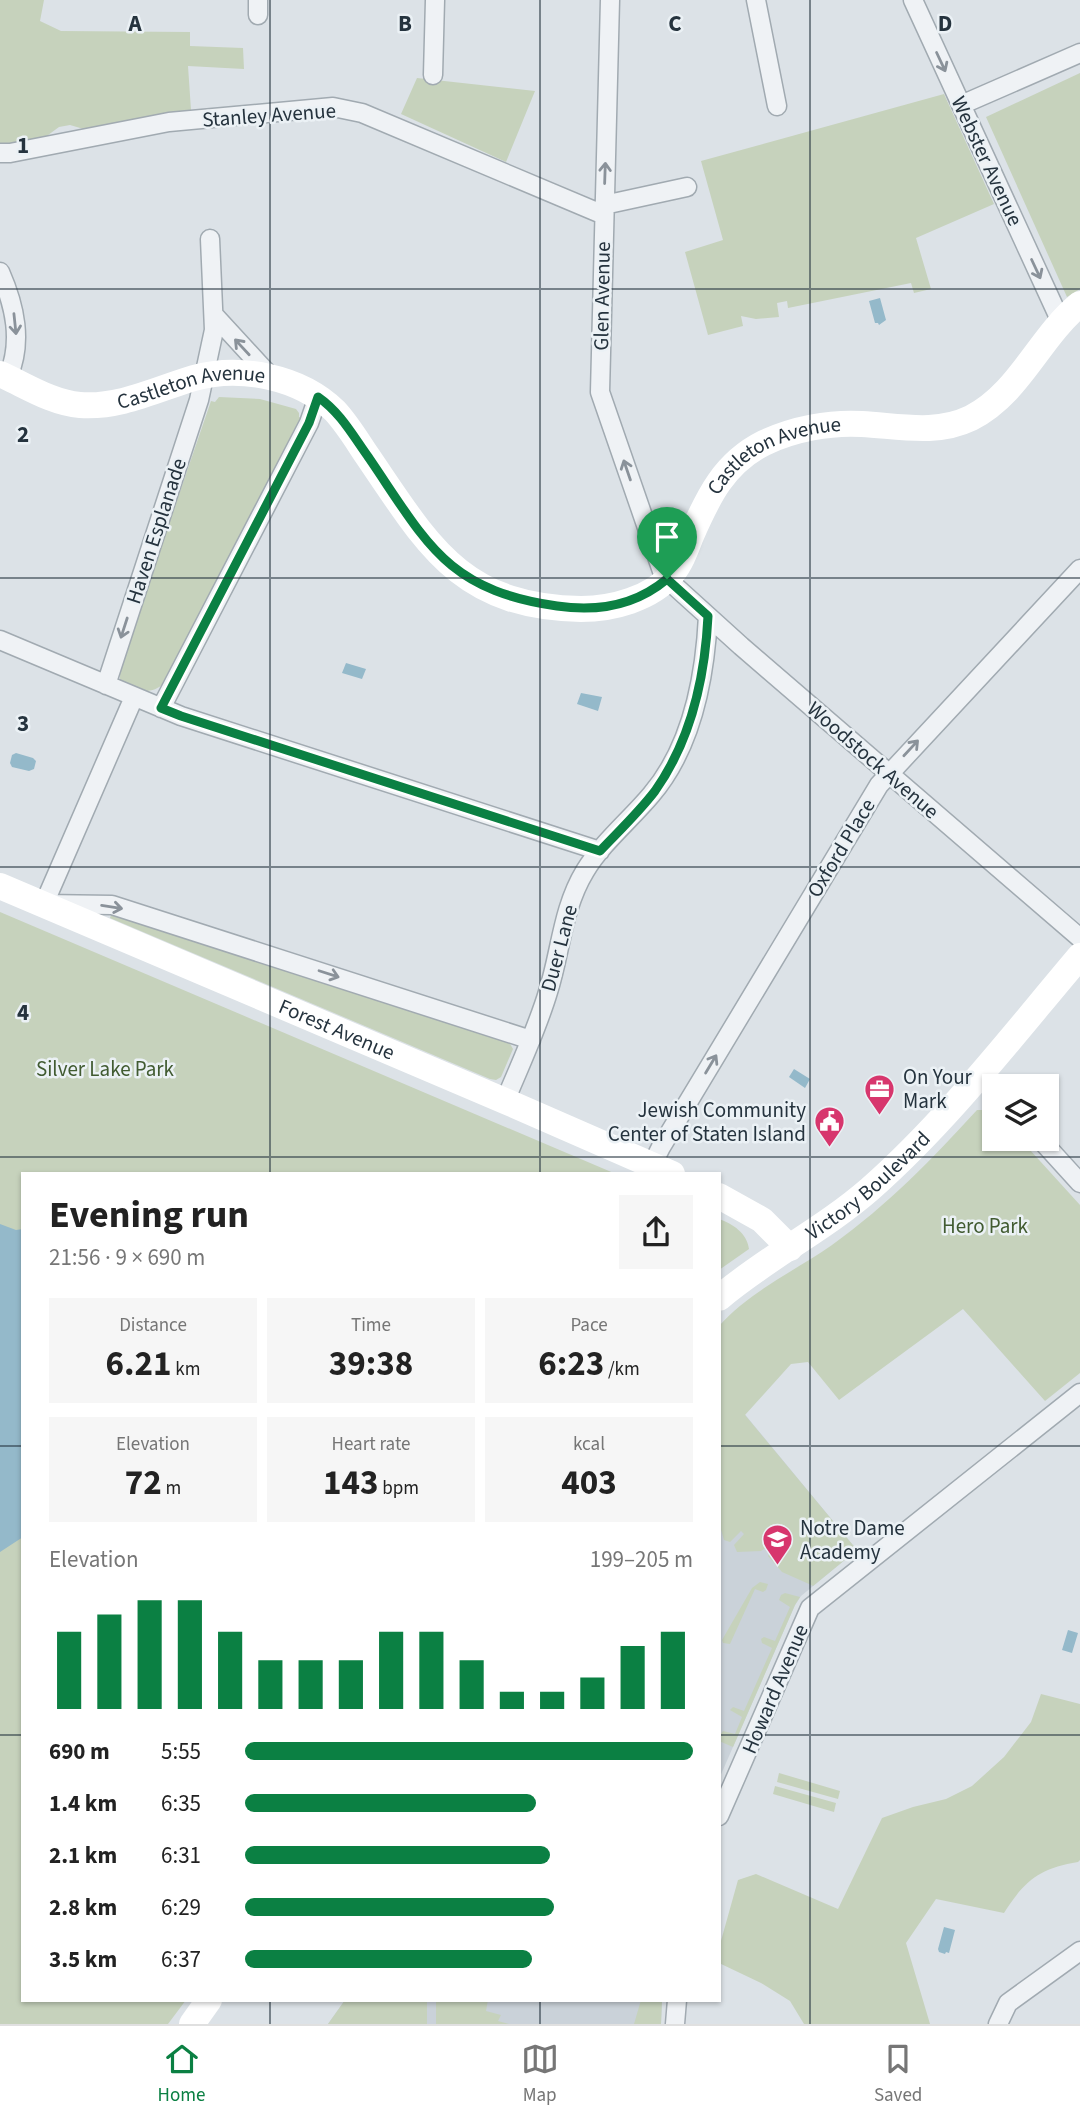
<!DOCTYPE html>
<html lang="en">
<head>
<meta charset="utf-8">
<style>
	:root { --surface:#fff; --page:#f6f6f6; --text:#222; --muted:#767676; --line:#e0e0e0; --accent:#0b8043 }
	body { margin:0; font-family:"Source Sans 3",sans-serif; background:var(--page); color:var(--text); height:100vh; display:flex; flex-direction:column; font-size:26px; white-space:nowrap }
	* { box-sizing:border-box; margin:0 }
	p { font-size:23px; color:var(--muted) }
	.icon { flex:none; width:38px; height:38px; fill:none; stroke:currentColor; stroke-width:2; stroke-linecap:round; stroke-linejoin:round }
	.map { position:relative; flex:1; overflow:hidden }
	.details { position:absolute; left:21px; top:1172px; width:700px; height:830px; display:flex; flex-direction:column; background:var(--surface); border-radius:0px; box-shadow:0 2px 5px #0004 }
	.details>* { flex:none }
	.buttons { position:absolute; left:982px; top:1074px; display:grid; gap:14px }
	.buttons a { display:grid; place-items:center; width:77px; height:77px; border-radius:0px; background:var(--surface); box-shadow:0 2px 5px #0004; font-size:35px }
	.pin { position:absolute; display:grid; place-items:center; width:60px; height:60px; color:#fff; margin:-72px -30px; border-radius:50% 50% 50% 0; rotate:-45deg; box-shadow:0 0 7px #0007 }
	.pin .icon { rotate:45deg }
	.round { display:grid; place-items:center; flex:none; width:74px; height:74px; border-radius:0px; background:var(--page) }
	.summary { display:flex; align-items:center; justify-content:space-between; height:119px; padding:0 28px }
	h1 { font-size:38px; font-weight:700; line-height:52px }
	.stats { display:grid; grid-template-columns:repeat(3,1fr); gap:10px; height:119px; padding:7px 28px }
	.stats div { display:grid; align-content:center; border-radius:0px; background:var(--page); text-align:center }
	.stats b { font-size:35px; font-weight:700 }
	.stats small { font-size:19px; font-weight:400 }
	.stats p { font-size:19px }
	.chart { height:196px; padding:14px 28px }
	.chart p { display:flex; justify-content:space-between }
	.chart svg { width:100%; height:126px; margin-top:7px; stroke:var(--accent); stroke-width:6 }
	ul { padding:0 28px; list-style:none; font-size:23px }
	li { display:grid; grid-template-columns:112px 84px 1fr; align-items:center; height:52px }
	li i { height:18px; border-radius:9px; background:var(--accent) }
	.menu { display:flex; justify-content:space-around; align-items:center; height:98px; border-top:2px solid var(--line); background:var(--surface); font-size:19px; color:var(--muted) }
	.menu a { display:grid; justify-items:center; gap:4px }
	.menu .selected { color:var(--accent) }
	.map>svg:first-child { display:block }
	.built { fill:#cad2d9 }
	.green { fill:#c6d2bc }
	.water { fill:#94b9ca }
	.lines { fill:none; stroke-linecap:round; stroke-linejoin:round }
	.street-casing { stroke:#a1aab1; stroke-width:21 }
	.street { stroke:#eff2f5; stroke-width:18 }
	.secondary { stroke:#fff; stroke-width:26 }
	.oneway { stroke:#8a929a }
	.route-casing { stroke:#fff; stroke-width:14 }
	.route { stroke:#0b8043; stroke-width:9 }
	.grid { fill:none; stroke:#25333e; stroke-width:2; stroke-opacity:0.55 }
	.labels { text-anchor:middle; stroke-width:5; stroke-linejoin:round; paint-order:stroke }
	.street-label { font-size:21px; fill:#25333e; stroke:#ebf1f5 }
	.park-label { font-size:21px; fill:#415b31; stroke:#ebf1f5 }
	.poi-label { font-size:21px; fill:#25333e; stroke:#ebf1f5; text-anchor:start }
	.grid-label { font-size:23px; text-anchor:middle; font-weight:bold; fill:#25333e; stroke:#ebf1f5; stroke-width:5; stroke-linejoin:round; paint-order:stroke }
</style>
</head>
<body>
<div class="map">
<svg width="1080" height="2024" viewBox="0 0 1080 2024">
	<rect width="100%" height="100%" fill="#dce2e7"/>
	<path class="built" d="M 719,1383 L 857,1550 L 801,1596 L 795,1605 L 719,1779 Z
		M 345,2000 L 662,2000 L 661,2024 L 328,2024 Z"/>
	<path class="green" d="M 0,0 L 44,0 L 40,21 L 61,31 L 190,32 L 190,46 L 243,48 L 244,69 L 188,66 L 191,110 L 87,130 L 70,125 L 59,127 L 44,138 L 17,145 L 0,145 Z
		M 1080,73 L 1080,289 L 1067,297 L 986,117 Z
		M 417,78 L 535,91 L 506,162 L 401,114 Z
		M 944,94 L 994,204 L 916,238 L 931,289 L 914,293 L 911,283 L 788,308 L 787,301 L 777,303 L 779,317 L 756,319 L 741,316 L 743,326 L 708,335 L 685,252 L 723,240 L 701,161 Z
		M 219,397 L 260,399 L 296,409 L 299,413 L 299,417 L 303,419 L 164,683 C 151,696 133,692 120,680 L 120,667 L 211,401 L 215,402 Z
		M 0,912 L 616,1174 L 23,1174 L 23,2000 L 186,2000 L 168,2024 L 0,2024 Z
		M 111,915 L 509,1042 L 513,1049 L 501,1077 L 496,1080 L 490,1079 L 110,918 Z
		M 977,1110 L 993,1110 L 994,1139 L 1020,1139 L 1080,1205 L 1080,1373 L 1045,1401 L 963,1309 L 839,1400 L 808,1362 L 791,1364 L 745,1415 L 857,1550 L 813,1586 L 809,1584 L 782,1572 L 768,1556 L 773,1548 L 770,1545 L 761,1551 L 737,1552 L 734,1545 L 744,1534 L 741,1531 L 730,1542 L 724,1540 L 719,1523 L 719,1326 C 750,1291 795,1271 832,1245 C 889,1204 931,1160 977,1110 Z
		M 719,1219 C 733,1224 747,1233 749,1249 L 719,1270 Z
		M 760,1582 L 768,1584 L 766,1590 L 763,1592 L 755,1589 L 730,1644 L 723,1643 L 722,1640 L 752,1588 Z
		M 785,1593 L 800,1597 L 795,1605 L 733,1747 L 719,1741 L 719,1736 L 723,1731 L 735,1734 L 742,1717 L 730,1710 L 733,1707 L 744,1711 L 772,1648 L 762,1643 L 761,1639 L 764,1637 L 775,1641 L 790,1607 L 779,1600 L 781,1595 Z
		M 1041,1694 L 1080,1704 L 1080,1860 L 1078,1862 C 1040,1868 1024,1881 1004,1913 L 936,1899 L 906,1943 L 930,2024 L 804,2024 L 790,2001 L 761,1983 L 719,1963 L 719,1948 L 738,1880 L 756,1874 L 838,1909 L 882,1818 L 913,1807 L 946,1799 L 972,1786 L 1004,1757 L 1031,1722 Z
		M 779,1773 L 840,1791 L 838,1799 L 777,1782 Z
		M 775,1786 L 836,1803 L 834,1812 L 773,1794 Z
		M 345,2000 L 427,2000 L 427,2024 L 328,2024 Z
		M 436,2000 L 488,2000 L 486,2011 L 501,2015 L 498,2021 L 509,2024 L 436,2024 Z
		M 641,2000 L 662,2000 L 661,2024 L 634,2024 Z"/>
	<path class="water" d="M 880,298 L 886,320 L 879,325 L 878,323 L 875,323 L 869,301 Z
		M 346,663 L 366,669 L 362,679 L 342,673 Z
		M 581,693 L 602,697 L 598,711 L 577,704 Z
		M 16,753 L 33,758 L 36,761 L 34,769 L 29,771 L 12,767 L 10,763 L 12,755 Z
		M 794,1069 L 810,1079 L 805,1088 L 789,1077 Z
		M 0,1224 L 16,1230 L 23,1229 L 23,1537 L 0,1552 Z
		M 1068,1630 L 1078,1633 L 1072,1653 L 1062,1650 Z
		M 944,1927 L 955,1930 L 949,1953 L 946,1952 L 945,1954 L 939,1952 L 938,1949 Z"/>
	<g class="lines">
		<defs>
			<path id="street" d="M 610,0 L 600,392 L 662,571 L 667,579 L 741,646 L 1080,938
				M 756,0 L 777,106
				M 913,0 L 1061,322
				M 258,15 L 258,0
				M 433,75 L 435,0
				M 961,105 L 1080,53
				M 0,153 L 10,153 L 169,122 L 333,107 L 362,113 L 604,215
				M 604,205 L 687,187
				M 0,272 C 15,306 23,342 8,377
				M 214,315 L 271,377
				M 0,640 L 181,716 L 600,851
				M 106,685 L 199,400 L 214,330 L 210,239
				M 134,697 L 44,904 L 112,905 L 531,1040
				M 161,708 L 309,423 L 318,397
				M 979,1074 L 994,1089
				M 505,1101 C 520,1065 537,1029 548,992 C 561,951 562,909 585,871 C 602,843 630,820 651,795 C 692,747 705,678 708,616
				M 1040,1139 L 1080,1183
				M 652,1165 L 661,1147 L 879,785 L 1080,569
				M 719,1816 L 810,1608 L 1080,1393
				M 675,2024 L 677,2000
				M 998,2024 L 1008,2003 L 1080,1951"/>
		</defs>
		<use href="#street" class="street-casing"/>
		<use href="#street" class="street"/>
		<g class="secondary">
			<path id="s1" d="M 0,374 C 25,385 52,403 80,405 C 120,408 157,389 194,378 C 241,365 300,377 335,411 C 347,424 356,439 366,454 C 427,543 459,607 581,609 C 612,609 651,599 672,574 C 681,563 686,549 691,536 C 708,497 724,463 764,443 C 793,429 830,422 862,424 C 899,426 936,435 971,418 C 1020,393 1039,337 1080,304"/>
			<path id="s2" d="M 0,886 L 505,1101 L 672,1174"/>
			<path d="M 719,1196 L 762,1220 L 790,1248"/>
			<path id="s3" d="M 719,1298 C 766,1258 823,1230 870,1189 C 948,1120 1013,1035 1080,956"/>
			<path d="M 192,2024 L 209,2000"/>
		</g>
	</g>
	<defs><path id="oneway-shaft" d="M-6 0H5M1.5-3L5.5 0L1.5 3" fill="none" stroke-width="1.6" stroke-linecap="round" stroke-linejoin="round" transform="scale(1.75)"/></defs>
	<g class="oneway">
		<use href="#oneway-shaft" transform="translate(941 62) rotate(65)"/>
		<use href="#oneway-shaft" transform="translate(605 173) rotate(-88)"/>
		<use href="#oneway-shaft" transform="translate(1036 269) rotate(65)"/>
		<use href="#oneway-shaft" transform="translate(15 324) rotate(84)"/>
		<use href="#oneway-shaft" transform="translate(242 347) rotate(-133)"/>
		<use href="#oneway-shaft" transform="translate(627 470) rotate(-109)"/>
		<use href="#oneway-shaft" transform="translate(124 628) rotate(108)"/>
		<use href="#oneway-shaft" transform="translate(911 748) rotate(-47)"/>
		<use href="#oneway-shaft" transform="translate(112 907) rotate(9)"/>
		<use href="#oneway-shaft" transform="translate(329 974) rotate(18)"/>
		<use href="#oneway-shaft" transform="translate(711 1064) rotate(-59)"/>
	</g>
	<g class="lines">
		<defs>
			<path id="route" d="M 318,397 C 341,413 353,436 369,458 C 427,543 446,590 557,606 C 597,612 636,605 667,579 L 708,616 C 705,678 691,740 655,791 C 639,812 618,832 600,851 L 181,716 L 161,708 L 309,423 Z"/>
		</defs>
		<use href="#route" class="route-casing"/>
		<use href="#route" class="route"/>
	</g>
	<path class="grid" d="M 270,0 L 270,1174M 540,0 L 540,1174M 810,0 L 810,2024M 0,289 L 1080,289M 0,578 L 1080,578M 0,867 L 1080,867M 0,1157 L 1080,1157M 0,1446 L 23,1446M 719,1446 L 1080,1446M 0,1735 L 23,1735M 719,1735 L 1080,1735M 270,2000 L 270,2024M 540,2000 L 540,2024"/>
	<defs>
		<symbol id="office-pin" viewBox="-11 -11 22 30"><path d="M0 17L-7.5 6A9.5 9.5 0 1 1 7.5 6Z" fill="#d7366d" stroke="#ebf1f5"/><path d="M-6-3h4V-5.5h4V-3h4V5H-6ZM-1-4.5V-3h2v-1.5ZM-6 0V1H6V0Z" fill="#fff"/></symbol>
		<symbol id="civic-pin" viewBox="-11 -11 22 30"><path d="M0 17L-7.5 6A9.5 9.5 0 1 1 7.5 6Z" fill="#d7366d" stroke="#ebf1f5"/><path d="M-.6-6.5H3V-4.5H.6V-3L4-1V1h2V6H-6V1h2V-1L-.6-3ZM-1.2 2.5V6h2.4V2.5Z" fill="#fff"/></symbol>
		<symbol id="school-pin" viewBox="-11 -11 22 30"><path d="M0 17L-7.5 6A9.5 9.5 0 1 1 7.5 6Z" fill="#d7366d" stroke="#ebf1f5"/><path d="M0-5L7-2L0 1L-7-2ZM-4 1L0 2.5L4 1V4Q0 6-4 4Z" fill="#fff"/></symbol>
	</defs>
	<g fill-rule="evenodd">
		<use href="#office-pin" x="862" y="1072" width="35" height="47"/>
		<use href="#civic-pin" x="812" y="1104" width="35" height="47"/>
		<use href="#school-pin" x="760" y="1522" width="35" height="47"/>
	</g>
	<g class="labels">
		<g class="street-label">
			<text transform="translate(269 115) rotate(-4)" y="7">Stanley Avenue</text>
			<text transform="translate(987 161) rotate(65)" y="7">Webster Avenue</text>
			<text transform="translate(602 296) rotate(-89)" y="7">Glen Avenue</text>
			<text dy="7" stroke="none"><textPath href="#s1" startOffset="200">Castleton Avenue</textPath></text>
			<text dy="7" stroke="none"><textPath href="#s1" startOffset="956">Castleton Avenue</textPath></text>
			<text transform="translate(156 531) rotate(-72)" y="7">Haven Esplanade</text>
			<text transform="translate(873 760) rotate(41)" y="7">Woodstock Avenue</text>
			<text transform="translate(841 848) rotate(-59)" y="7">Oxford Place</text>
			<text transform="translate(559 948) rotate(-75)" y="7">Duer Lane</text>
			<text dy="7" stroke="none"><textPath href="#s2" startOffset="366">Forest Avenue</textPath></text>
			<text dy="7" stroke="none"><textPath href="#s3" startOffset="187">Victory Boulevard</textPath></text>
			<text transform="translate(775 1689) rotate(-67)" y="7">Howard Avenue</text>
		</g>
		<g class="park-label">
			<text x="105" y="1076">Silver Lake Park</text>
			<text x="985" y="1233">Hero Park</text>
		</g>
		<g class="poi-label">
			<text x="903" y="1084">On Your<tspan x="903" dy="24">Mark</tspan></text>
			<text x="806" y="1117" text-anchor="end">Jewish Community<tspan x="806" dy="24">Center of Staten Island</tspan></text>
			<text x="800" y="1535">Notre Dame<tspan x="800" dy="24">Academy</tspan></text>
		</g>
	</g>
	<g class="grid-label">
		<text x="135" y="31">A</text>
		<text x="405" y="31">B</text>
		<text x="675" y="31">C</text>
		<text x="945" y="31">D</text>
		<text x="23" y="153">1</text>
		<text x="23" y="442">2</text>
		<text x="23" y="731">3</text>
		<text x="23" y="1020">4</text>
	</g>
</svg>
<div class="buttons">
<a><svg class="icon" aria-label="layers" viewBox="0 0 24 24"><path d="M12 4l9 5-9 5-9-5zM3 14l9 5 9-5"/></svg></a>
</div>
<div class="pin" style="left:667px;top:579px;background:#1e9e55"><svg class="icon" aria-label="arrive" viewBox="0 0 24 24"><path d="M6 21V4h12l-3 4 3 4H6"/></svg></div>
<section class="details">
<div class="summary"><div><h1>Evening run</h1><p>21:56 · 9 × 690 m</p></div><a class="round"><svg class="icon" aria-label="share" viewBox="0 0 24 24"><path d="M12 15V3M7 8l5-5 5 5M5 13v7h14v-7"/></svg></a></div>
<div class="stats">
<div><p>Distance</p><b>6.21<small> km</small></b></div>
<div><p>Time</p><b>39:38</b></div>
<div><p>Pace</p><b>6:23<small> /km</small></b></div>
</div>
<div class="stats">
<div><p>Elevation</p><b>72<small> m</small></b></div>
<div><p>Heart rate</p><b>143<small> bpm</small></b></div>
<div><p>kcal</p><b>403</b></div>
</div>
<div class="chart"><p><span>Elevation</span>199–205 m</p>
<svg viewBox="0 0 160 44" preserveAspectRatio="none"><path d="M5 44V17M15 44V11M25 44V6M35 44V6M45 44V17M55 44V27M65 44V27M75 44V27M85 44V17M95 44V17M105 44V27M115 44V38M125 44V38M135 44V33M145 44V22M155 44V17"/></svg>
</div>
<ul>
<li><b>690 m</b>5:55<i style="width:100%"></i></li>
<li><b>1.4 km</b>6:35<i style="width:65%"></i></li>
<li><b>2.1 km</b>6:31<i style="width:68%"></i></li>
<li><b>2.8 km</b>6:29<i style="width:69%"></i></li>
<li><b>3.5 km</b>6:37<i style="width:64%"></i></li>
</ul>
</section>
</div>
<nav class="menu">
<a class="selected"><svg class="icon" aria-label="home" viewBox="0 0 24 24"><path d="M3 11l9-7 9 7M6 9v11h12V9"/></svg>Home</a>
<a><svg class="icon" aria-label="map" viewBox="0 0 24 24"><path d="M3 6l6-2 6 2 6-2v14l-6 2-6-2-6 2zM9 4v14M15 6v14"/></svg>Map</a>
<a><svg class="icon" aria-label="saved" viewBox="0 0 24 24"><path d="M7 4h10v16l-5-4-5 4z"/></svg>Saved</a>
</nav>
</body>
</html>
